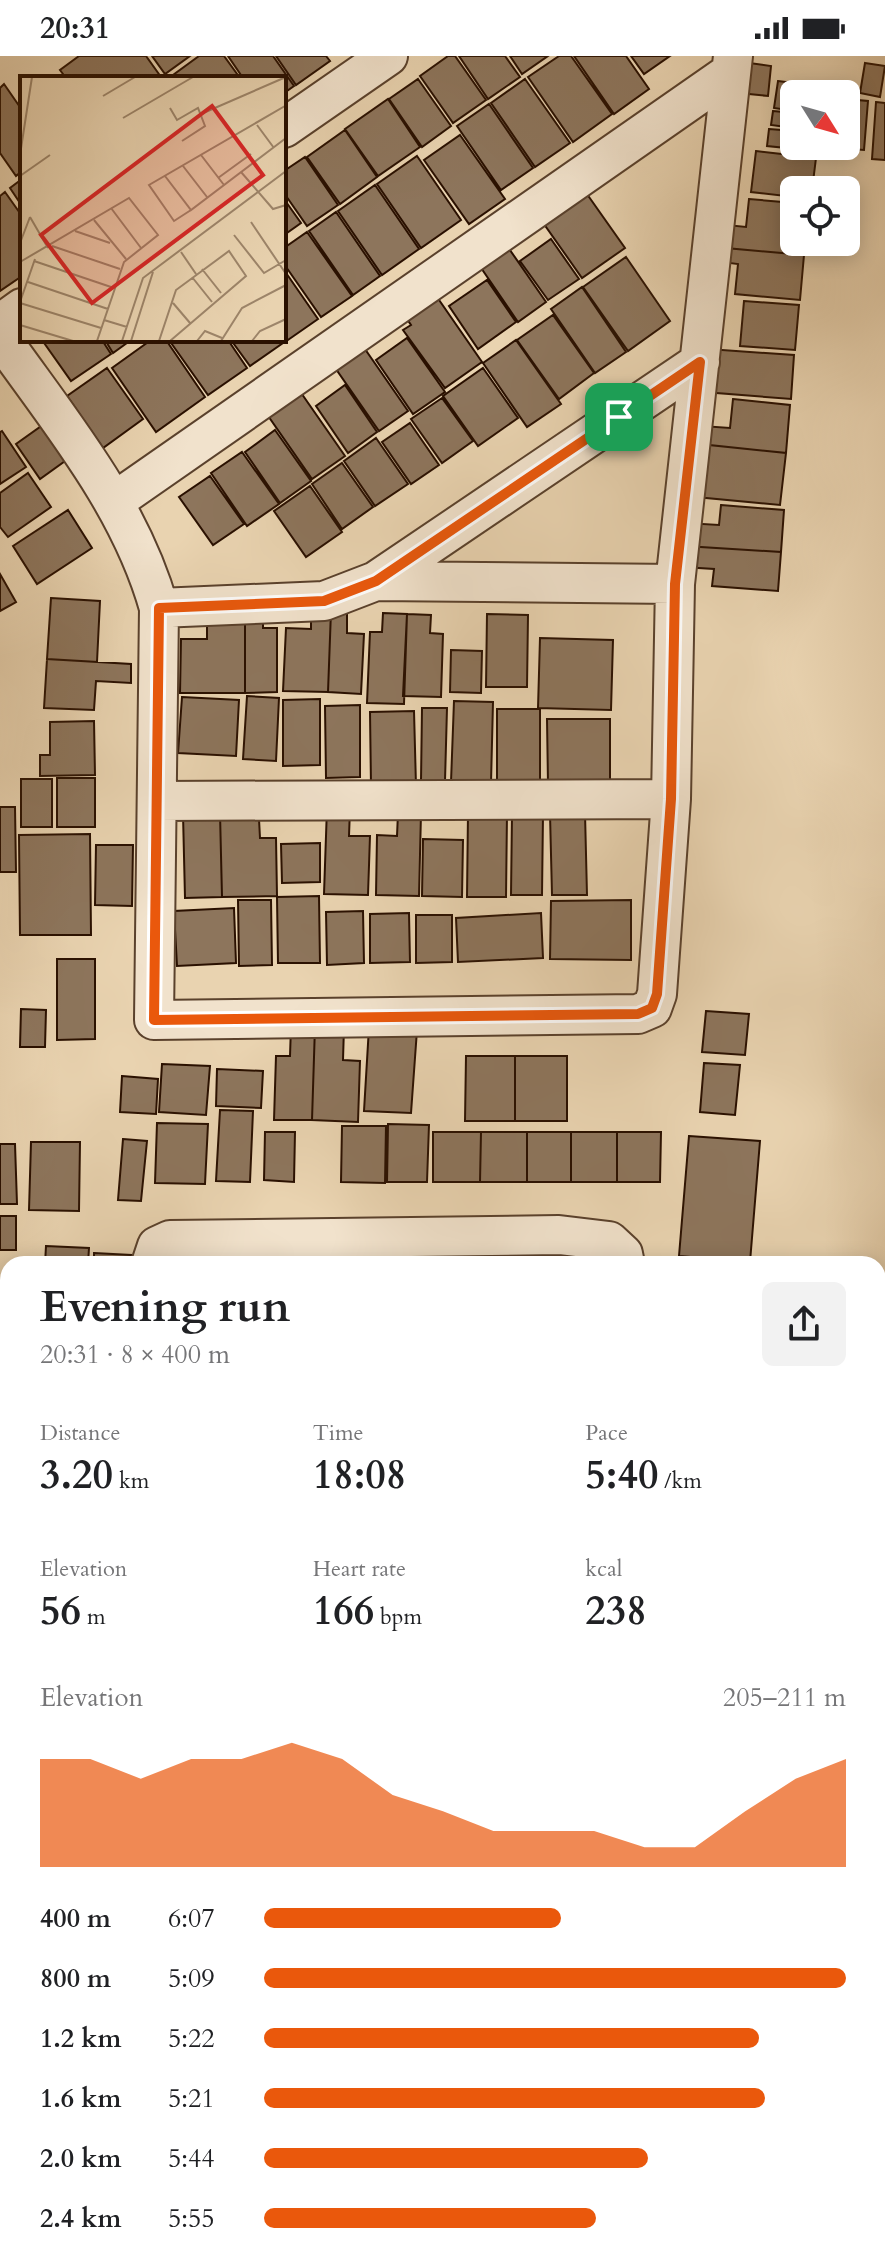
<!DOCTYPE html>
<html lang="en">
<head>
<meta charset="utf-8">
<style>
	:root { --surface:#fff; --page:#f2f2f2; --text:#202124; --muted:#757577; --accent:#ea580c }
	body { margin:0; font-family:Cardo,serif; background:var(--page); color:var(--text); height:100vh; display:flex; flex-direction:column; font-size:30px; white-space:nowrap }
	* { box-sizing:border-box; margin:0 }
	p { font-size:26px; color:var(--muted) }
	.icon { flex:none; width:44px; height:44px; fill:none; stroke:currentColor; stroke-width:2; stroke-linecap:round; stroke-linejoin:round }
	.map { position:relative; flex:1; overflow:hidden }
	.drawer { position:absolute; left:0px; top:1200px; width:886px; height:1008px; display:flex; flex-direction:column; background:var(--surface); border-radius:24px 24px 0 0; box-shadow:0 4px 20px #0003 }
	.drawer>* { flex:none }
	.needle { width:52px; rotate:127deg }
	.controls { position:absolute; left:780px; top:24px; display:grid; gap:16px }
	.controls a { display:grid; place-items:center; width:80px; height:80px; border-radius:12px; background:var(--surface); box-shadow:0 4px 20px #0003; font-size:40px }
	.pin { position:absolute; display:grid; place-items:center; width:68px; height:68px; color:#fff; margin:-34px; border-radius:16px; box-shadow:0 4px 12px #0006 }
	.round { display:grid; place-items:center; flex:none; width:84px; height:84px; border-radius:12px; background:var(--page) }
	.overview { display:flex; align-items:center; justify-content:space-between; height:136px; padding:0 40px }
	h1 { font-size:44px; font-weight:700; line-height:60px }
	.stats { display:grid; grid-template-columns:repeat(3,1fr); gap:12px; height:136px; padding:8px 40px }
	.stats div { display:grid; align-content:center }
	.stats b { font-size:40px; font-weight:700 }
	.stats small { font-size:22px; font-weight:400 }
	.stats p { font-size:22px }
	.chart { height:224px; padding:16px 40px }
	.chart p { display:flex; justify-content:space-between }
	.chart svg { width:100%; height:144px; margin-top:8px; fill:var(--accent); opacity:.7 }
	ul { padding:0 40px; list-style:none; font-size:26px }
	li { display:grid; grid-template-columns:128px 96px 1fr; align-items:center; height:60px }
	li i { height:20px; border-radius:10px; background:var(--accent) }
	.status { display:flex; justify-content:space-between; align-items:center; height:56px; padding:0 40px; background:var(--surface); direction:ltr }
	.status svg { height:22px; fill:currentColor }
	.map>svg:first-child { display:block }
	.building { fill:#8d755c; stroke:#2a1000; stroke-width:2 }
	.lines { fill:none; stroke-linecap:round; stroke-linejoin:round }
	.street-casing { stroke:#5a412c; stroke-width:42 }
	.street { stroke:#f1e2cc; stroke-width:38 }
	.route-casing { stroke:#fff; stroke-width:16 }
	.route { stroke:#ea580c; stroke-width:10 }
	.inset-road { fill:none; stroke:#9d856a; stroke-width:2 }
	.view { fill:#d62828; fill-opacity:0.15; stroke:#d62828; stroke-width:4 }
	.inset-edge { fill:none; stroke:#2a1000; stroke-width:4 }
</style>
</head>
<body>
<div class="status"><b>20:31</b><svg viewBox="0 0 49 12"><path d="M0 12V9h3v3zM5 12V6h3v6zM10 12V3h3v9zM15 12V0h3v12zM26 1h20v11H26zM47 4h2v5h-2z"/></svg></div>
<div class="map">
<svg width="885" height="2208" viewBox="0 0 885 2208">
	<rect width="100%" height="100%" fill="#e9d3b0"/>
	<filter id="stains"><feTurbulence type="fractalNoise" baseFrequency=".0025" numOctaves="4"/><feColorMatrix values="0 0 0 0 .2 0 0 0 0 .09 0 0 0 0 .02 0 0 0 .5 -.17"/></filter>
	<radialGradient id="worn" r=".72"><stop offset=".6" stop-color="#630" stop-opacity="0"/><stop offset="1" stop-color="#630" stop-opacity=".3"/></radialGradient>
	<path class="building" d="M 79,0 L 146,0 L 161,21 L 66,22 L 60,14 Z
		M 152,0 L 190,0 L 165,18 Z
		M 199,0 L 224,0 L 240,22 L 175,22 L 173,19 Z
		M 228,0 L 273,0 L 294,30 L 284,37 L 284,22 L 243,22 Z
		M 276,0 L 326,0 L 330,5 L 296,29 Z
		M 448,0 L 455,0 L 486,44 L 453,67 L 420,20 Z
		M 459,0 L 505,0 L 520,21 L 488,43 Z
		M 510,0 L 548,0 L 522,18 Z
		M 559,0 L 571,0 L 612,58 L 573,86 L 528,21 Z
		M 574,0 L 626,0 L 649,33 L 614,58 Z
		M 631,0 L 670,0 L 644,18 Z
		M 742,6 L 771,10 L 768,40 L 739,37 Z
		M 865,7 L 885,10 L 880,41 L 860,37 Z
		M 418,23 L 451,70 L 422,91 L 389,43 Z
		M 525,23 L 570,87 L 535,111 L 491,47 Z
		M 778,25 L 825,31 L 824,38 L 794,38 L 794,55 L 774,52 Z
		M 4,28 L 22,54 L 22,115 L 16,120 L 0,97 L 0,32 Z
		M 388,43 L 420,91 L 378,120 L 345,73 Z
		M 846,43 L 868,45 L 864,94 L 824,91 L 846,90 Z
		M 876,46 L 885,47 L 885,104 L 872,103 Z
		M 489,48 L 533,112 L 501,134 L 457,70 Z
		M 773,55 L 794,57 L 794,72 L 771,69 Z
		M 769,73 L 794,75 L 794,90 L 817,90 L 816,95 L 767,90 Z
		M 345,74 L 377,121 L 340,148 L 307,101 Z
		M 460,79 L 505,143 L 469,168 L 424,104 Z
		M 756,95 L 816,102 L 812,134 L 794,134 L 794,141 L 751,136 Z
		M 417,100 L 461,164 L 421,192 L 377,128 Z
		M 305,101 L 338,149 L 307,170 L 284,137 L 284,115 Z
		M 22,123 L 22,150 L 10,132 Z
		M 375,129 L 419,193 L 382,219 L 338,155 Z
		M 582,131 L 625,192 L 582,222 L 539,161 Z
		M 5,136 L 22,160 L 22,220 L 0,235 L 0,140 Z
		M 284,143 L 301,167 L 284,179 Z
		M 749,143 L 794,147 L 794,186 L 805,186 L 804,199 L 715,191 L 717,168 L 746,171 Z
		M 336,156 L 380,220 L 353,239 L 309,175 Z
		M 307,176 L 352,240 L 321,261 L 284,208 L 284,192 Z
		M 551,183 L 579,223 L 548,244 L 520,205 Z
		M 503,184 L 546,246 L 518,266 L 475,203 Z
		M 715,191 L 804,199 L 800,244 L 735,238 L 738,208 L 714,205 Z
		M 626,201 L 670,265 L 628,295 L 583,231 Z
		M 284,214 L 318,263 L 285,286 L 283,284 Z
		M 487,224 L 516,266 L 478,293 L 449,250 Z
		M 582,231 L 626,296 L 595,317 L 551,253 Z
		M 437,241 L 482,306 L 445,332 L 403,274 L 411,269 L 407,263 Z
		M 744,245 L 799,249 L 795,294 L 740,290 Z
		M 553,259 L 594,317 L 559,343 L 517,284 Z
		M 407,282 L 445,336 L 413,358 L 376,304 Z
		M 358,283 L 408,355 L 379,375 L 329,303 Z
		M 42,284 L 102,284 L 111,298 L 71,325 Z
		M 105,284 L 131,284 L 113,297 Z
		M 151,284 L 166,284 L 205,341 L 156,376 L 112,312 Z
		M 169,284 L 228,284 L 247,312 L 208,339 Z
		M 231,284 L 281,284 L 283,287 L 250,310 Z
		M 516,284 L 561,348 L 527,371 L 483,307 Z
		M 708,293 L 794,299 L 791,343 L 704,336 Z
		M 107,312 L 143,363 L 103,392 L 67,340 Z
		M 483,312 L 518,362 L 478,390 L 443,340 Z
		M 345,329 L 377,376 L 348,397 L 316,350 Z
		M 297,331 L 345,400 L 312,423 L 264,354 Z
		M 442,342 L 473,385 L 442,407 L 411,363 Z
		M 733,343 L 790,349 L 786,397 L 700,388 L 702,370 L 730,372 Z
		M 47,366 L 72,400 L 40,423 L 16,388 Z
		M 410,367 L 439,409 L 411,428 L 382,386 Z
		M 275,374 L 311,425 L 280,447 L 245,396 Z
		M 2,375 L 26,411 L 0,428 L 0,376 Z
		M 376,382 L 408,428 L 375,450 L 344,405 Z
		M 700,388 L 786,397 L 780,449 L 696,441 Z
		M 242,396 L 279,448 L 247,470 L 211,417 Z
		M 342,407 L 373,451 L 342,473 L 312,428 Z
		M 28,417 L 51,451 L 8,481 L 0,471 L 0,437 Z
		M 210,420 L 244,468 L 213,489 L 179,441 Z
		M 310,430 L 342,476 L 306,501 L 274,455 Z
		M 721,449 L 784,454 L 781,496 L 685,490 L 686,467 L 719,469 Z
		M 68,454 L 92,492 L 37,528 L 13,490 Z
		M 685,490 L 781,496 L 778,535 L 712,530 L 714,513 L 683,511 Z
		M 0,518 L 16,546 L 0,555 Z
		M 51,542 L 100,545 L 97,606 L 47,603 Z
		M 245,551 L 263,551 L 263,572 L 277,572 L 277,636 L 245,637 Z
		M 245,551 L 245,637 L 180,637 L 181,583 L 207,583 L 207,567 Z
		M 311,554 L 331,555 L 328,636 L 283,635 L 286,572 L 311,573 Z
		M 331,555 L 347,555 L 347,577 L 364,578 L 361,638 L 328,636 Z
		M 383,557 L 407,558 L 404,648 L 367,647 L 370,576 L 382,576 Z
		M 407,558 L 431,559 L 430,577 L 443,578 L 441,641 L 403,640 Z
		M 487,558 L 528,559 L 527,631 L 486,631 Z
		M 540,582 L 613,584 L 611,654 L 538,652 Z
		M 451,594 L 482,595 L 481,637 L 450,636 Z
		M 47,603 L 131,608 L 131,627 L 96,625 L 94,654 L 44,652 Z
		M 247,640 L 279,642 L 276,705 L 243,703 Z
		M 182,641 L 239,644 L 236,700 L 178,697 Z
		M 320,643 L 320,709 L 283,710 L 283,644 Z
		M 454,645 L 493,646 L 491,727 L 451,726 Z
		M 360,649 L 360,721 L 326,722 L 325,650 Z
		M 422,652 L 447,652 L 445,725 L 421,725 Z
		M 497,653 L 540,653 L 540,727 L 497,727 Z
		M 414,655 L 416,730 L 371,731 L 370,656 Z
		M 547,663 L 610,663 L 610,728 L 548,728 Z
		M 94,665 L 95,719 L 40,720 L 40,699 L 50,699 L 50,666 Z
		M 57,722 L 95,722 L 95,771 L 57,771 Z
		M 21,723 L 52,723 L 52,771 L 21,771 Z
		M 0,751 L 15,751 L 16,816 L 0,816 Z
		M 327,751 L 350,753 L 349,780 L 370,780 L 368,839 L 324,838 Z
		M 220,757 L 259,763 L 260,782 L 276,782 L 277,840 L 222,841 Z
		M 220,757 L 222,841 L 185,842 L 183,758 Z
		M 398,757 L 421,757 L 419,840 L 376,839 L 377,779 L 397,780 Z
		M 468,757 L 507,757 L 506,841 L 467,841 Z
		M 585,757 L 587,839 L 552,839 L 550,758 Z
		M 512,758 L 543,758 L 542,839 L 511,839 Z
		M 90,778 L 91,879 L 20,879 L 19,779 Z
		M 423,783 L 463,784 L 462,841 L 422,840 Z
		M 320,787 L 320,826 L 282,827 L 281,788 Z
		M 96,789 L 133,789 L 132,850 L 95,849 Z
		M 319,840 L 320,907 L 278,907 L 277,841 Z
		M 238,844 L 271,844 L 272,909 L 239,910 Z
		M 631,844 L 631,904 L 550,903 L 551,845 Z
		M 234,852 L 236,907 L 177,910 L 174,855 Z
		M 363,855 L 364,907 L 327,909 L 326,856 Z
		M 409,857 L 410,906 L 370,907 L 370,858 Z
		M 541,857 L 543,902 L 458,906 L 456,862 Z
		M 416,859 L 452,859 L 452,906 L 416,907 Z
		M 57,903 L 95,903 L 95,983 L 57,984 Z
		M 21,953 L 46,954 L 45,991 L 20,991 Z
		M 706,955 L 749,958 L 745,999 L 702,996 Z
		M 291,970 L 315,970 L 312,1064 L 274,1064 L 276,1000 L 290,1000 Z
		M 315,970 L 344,971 L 343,1004 L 360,1005 L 358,1066 L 312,1064 Z
		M 369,971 L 417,974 L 411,1057 L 364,1055 Z
		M 466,1000 L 515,1000 L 515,1065 L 465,1065 Z
		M 515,1000 L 567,1000 L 567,1065 L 515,1065 Z
		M 704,1007 L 740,1009 L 735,1059 L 700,1056 Z
		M 162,1008 L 210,1010 L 206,1059 L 159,1056 Z
		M 217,1013 L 263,1015 L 261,1052 L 216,1050 Z
		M 122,1020 L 158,1023 L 156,1058 L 120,1056 Z
		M 220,1054 L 253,1055 L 250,1126 L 216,1125 Z
		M 157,1067 L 208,1068 L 205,1128 L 155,1127 Z
		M 388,1068 L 429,1069 L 427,1126 L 387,1126 Z
		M 342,1070 L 386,1070 L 385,1127 L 341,1126 Z
		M 265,1076 L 295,1076 L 294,1126 L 264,1124 Z
		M 433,1076 L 481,1076 L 480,1126 L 433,1126 Z
		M 481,1076 L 527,1076 L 527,1126 L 480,1126 Z
		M 527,1076 L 571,1076 L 571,1126 L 527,1126 Z
		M 571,1076 L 617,1076 L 617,1126 L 571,1126 Z
		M 617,1076 L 661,1076 L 660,1126 L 617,1126 Z
		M 689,1080 L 760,1085 L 750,1206 L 679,1200 Z
		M 123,1083 L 147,1085 L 141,1145 L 118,1144 Z
		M 31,1086 L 80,1086 L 79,1155 L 29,1154 Z
		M 0,1088 L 15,1088 L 17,1148 L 0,1148 Z
		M 0,1160 L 16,1160 L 16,1194 L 0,1194 Z
		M 355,1187 L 432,1192 L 431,1208 L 354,1208 Z
		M 46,1190 L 89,1192 L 88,1208 L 45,1208 Z
		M 460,1194 L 498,1195 L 498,1208 L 460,1208 Z
		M 94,1197 L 131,1199 L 130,1208 L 94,1208 Z
		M 225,1197 L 305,1199 L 304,1208 L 225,1208 Z
		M 0,1429 L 8,1429 L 8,1475 L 0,1475 Z
		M 5,1559 L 6,1606 L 0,1606 L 0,1560 Z
		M 0,1612 L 8,1612 L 8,1677 L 0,1677 Z
		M 0,1680 L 8,1680 L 8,1741 L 0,1741 Z
		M 0,1747 L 8,1747 L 8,1791 L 0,1791 Z
		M 880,1784 L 885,1785 L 885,1870 L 878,1869 Z
		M 8,1801 L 8,1859 L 0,1859 L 0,1802 Z
		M 878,1880 L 885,1881 L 885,1958 L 878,1957 Z
		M 8,1926 L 8,2007 L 0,2008 L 0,1927 Z
		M 878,1963 L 885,1965 L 885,2000 L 878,1999 Z
		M 878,2006 L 885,2007 L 885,2053 L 878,2052 Z
		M 0,2108 L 8,2108 L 8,2153 L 0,2153 Z
		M 0,2164 L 8,2164 L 8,2200 L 16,2200 L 16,2208 L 0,2208 Z
		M 25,2200 L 109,2200 L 110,2208 L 26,2208 Z
		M 286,2200 L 366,2200 L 366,2208 L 286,2206 Z
		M 378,2200 L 465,2200 L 464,2203 Z
		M 522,2200 L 602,2200 L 601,2208 L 521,2208 Z"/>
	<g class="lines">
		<defs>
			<path id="street" d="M 284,72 L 388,0
				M 0,268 L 22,252
				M 0,281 C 61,367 130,449 159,552 L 154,964 L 638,958 L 652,952 L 657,938 L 671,743 L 675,528 L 733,0
				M 115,445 L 731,16
				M 376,525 L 700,306
				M 159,552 L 324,545 L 376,525 L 675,528
				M 158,745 L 671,743
				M 151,1208 L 157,1190 L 170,1184 L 559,1179 L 609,1185 L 623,1198 L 625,1208
				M 0,2052 L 8,2051
				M 878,2110 L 885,2070
				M 158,2208 L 159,2200
				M 248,2208 L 248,2200
				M 479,2208 L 481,2200
				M 861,2208 L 862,2200"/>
		</defs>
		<use href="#street" class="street-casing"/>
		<use href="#street" class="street"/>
	</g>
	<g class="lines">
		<defs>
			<path id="route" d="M 700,306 L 675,528 L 671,743 L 657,938 L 652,952 L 638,958 L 154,964 L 159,552 L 324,545 L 376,525 Z"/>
		</defs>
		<use href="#route" class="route-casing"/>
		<use href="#route" class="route"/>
	</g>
	<g transform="translate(20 20)">
		<rect width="266" height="266" fill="#e9d3b0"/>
		<path class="inset-road" d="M 83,20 L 115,1M 150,32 L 157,44 L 178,32 L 185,50 L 162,65M 181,38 L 266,1M 103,42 L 173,1M 237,49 L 254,72M 0,79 L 12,1M 181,79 L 204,109M 163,90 L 187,121M 221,96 L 253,133 L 266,129M 0,100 L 30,79M 145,100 L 171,134 L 266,62M 198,102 L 231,78M 91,132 L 121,172M 171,134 L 154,145 L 129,109 L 265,30 L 266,35M 10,141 L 28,172M 74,144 L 106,183M 231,146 L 266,198M 55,155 L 90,167M 214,159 L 244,197 L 266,184M 0,167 L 10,141M 32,170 L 100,193M 161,176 L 176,198M 14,185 L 94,212M 0,186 L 109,122 L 138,159 L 104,186 L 77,265M 182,193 L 201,217M 172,201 L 192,226M 8,206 L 88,233M 0,226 L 15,183M 0,227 L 81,252M 153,227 L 170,247M 84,244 L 107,251M 0,249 L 53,265M 102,265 L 123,202 L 266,95M 111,265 L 133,196M 139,265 L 156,214 L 209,175 L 226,200 L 150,265M 177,265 L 185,255 L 202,262M 201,265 L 222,232 L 266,209M 232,265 L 240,255 L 266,243"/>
		<path class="view" d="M 192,30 L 243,99 L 72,227 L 21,159 Z"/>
		<rect width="266" height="266" class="inset-edge"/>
	</g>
	<rect width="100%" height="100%" filter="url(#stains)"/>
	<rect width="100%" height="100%" fill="url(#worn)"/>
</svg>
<div class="controls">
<a><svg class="needle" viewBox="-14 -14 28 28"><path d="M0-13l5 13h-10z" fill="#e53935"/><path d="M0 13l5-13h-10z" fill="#757577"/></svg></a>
<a><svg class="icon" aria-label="locate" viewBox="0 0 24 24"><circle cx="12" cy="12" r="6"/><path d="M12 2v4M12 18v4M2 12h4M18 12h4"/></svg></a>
</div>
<div class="pin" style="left:619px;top:361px;background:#1e9e55"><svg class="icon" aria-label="arrive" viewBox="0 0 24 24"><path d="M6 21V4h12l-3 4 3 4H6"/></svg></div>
<section class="drawer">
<div class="overview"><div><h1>Evening run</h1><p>20:31 · 8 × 400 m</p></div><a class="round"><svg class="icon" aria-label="share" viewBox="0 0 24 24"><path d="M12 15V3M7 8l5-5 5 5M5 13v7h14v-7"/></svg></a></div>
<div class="stats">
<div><p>Distance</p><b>3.20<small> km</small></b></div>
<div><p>Time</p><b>18:08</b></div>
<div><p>Pace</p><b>5:40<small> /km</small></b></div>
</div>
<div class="stats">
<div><p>Elevation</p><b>56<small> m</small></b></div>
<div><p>Heart rate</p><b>166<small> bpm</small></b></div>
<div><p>kcal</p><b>238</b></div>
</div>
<div class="chart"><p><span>Elevation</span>205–211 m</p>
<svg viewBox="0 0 160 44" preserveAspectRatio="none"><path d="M0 44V11L10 11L20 17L30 11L40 11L50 6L60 11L70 22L80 27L90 33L100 33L110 33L120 38L130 38L140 27L150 17L160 11V44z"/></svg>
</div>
<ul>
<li><b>400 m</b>6:07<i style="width:51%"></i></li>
<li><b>800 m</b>5:09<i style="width:100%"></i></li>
<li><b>1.2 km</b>5:22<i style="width:85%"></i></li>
<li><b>1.6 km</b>5:21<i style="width:86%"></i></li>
<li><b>2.0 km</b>5:44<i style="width:66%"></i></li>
<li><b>2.4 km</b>5:55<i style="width:57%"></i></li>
</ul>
</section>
</div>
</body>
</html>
